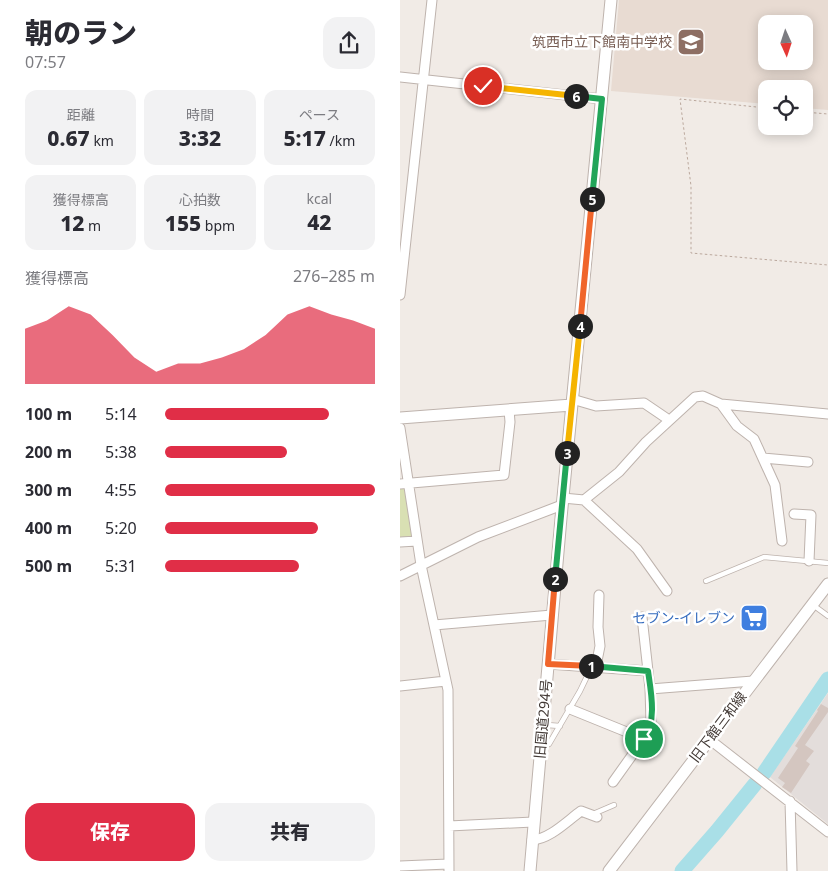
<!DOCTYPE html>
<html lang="ja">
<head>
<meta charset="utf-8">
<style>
	:root { --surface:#fff; --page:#f2f2f3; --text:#2b2b33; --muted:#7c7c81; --accent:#e02e47 }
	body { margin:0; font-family:"Noto Sans","Noto Sans JP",sans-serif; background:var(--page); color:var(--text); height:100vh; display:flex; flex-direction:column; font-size:19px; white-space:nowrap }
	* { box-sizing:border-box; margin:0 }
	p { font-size:16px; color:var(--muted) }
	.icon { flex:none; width:28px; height:28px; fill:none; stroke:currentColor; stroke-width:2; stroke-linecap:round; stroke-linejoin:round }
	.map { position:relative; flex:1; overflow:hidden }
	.panel { display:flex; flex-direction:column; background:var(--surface); width:400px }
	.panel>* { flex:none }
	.needle { width:32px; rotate:177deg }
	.tools { position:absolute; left:358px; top:15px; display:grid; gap:10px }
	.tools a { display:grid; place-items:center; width:55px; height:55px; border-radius:10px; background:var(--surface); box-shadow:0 2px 12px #0003; font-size:25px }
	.pin { position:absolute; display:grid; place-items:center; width:42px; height:42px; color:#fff; margin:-21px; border:2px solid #fff; border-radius:50%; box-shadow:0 1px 5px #0007 }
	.km { position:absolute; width:25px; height:25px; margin:-12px; border-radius:50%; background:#222; color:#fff; font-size:14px; line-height:25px; text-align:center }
	.round { display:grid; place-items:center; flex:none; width:52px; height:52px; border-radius:15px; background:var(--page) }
	.overview { display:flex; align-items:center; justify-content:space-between; height:85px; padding:0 25px }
	h1 { font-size:28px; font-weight:800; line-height:38px }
	.metrics { display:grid; grid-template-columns:repeat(3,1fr); gap:8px; height:85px; padding:5px 25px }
	.metrics div { display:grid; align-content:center; border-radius:12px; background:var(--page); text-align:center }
	.metrics b { font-size:21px; font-weight:800 }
	.metrics small { font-size:14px; font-weight:400 }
	.metrics p { font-size:14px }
	.chart { height:140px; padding:10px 25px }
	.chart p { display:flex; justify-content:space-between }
	.chart svg { width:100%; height:90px; margin-top:5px; fill:var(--accent); opacity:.7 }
	.button { display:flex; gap:10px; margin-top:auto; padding:10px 25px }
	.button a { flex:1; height:58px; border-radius:15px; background:var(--accent); color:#fff; font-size:20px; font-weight:800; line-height:58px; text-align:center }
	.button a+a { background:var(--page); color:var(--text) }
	ul { padding:0 25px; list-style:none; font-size:16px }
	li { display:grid; grid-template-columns:80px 60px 1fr; align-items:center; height:38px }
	li i { height:12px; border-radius:6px; background:var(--accent) }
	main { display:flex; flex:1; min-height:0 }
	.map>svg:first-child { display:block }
	.industrial { fill:#e3dddb }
	.education { fill:#e8dbd2; fill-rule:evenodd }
	.green { fill:#d9e0b3 }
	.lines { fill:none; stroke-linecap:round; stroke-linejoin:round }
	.river { stroke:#a9dfe7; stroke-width:15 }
	.building { fill:#d4c6c0 }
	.service-casing { stroke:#beb3ad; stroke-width:6 }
	.minor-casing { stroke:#beb3ad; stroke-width:11 }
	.tertiary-casing { stroke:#beb3ad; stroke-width:13 }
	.path { stroke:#bba89d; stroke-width:1; stroke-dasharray:2.5 2.5; stroke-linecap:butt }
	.service { stroke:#fff; stroke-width:4.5 }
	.minor { stroke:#fff; stroke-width:9 }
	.tertiary { stroke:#fff; stroke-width:11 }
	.split-1-casing { stroke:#fff; stroke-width:10 }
	.split-2-casing { stroke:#fff; stroke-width:10 }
	.split-3-casing { stroke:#fff; stroke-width:10 }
	.split-4-casing { stroke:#fff; stroke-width:10 }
	.split-5-casing { stroke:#fff; stroke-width:10 }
	.split-6-casing { stroke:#fff; stroke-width:10 }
	.split-7-casing { stroke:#fff; stroke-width:10 }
	.split-1 { stroke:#22a559; stroke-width:6 }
	.split-2 { stroke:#f0652b; stroke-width:6 }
	.split-3 { stroke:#22a559; stroke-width:6 }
	.split-4 { stroke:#f5b400; stroke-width:6 }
	.split-5 { stroke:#f0652b; stroke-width:6 }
	.split-6 { stroke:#22a559; stroke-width:6 }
	.split-7 { stroke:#f5b400; stroke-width:6 }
	.labels { text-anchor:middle; stroke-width:5; stroke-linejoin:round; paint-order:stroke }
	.education-label { font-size:14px; fill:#785e54; stroke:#fff; text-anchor:end }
	.shop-label { font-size:14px; fill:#366cbe; stroke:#fff; text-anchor:end }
	.street-label { font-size:14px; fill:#433a36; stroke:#fff }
</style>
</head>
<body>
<main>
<section class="panel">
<div class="overview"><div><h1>朝のラン</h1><p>07:57</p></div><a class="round"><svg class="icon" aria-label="share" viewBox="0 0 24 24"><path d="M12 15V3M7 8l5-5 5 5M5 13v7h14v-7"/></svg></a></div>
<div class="metrics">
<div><p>距離</p><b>0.67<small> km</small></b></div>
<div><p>時間</p><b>3:32</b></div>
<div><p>ペース</p><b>5:17<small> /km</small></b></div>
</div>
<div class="metrics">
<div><p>獲得標高</p><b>12<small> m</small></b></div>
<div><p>心拍数</p><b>155<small> bpm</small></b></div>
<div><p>kcal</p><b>42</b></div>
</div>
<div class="chart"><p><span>獲得標高</span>276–285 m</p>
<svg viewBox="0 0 160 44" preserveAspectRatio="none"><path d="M0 44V17L10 13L20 6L30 10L40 20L50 31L60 38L70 34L80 34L90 31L100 27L110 20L120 10L130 6L140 10L150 13L160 17V44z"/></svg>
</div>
<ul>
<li><b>100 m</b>5:14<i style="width:78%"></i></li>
<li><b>200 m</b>5:38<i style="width:58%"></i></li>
<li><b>300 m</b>4:55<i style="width:100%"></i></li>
<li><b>400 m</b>5:20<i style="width:73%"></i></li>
<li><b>500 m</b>5:31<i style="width:64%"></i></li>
</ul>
<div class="button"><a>保存</a><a>共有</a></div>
</section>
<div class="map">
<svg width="428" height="871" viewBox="0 0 428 871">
	<rect width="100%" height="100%" fill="#f1ebe6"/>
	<path class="industrial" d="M 428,693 L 428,824 L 370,777 Z"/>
	<path class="education" d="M 219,0 L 428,0 L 428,110 L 404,108 L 404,89 L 366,89 L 366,104 L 211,91 ZM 366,24 L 404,24 L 404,61 L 366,61 Z"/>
	<path class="green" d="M 0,487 L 7,491 L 15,531 L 11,537 L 0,538 Z"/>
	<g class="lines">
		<path class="river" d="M 364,773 L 428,679
			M 282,871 L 317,831 L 355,784"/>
	</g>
	<path class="building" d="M 356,604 L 367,612 L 351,632 L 340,624 Z
		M 421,704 L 428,708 L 428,712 L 405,745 L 414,751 L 406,761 L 410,764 L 391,793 L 382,787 L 385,783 L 378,778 L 398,748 L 395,746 L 418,711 L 417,710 Z"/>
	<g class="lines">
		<defs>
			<path id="service" d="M 306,581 L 364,557 L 428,563
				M 413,605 L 428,616
				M 147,725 L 160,726
				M 145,746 L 149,744 L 180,691 L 191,668
				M 193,814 L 214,805"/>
			<path id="minor" d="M 0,77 L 202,99
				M 0,295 L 32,0
				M 172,399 L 196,406 L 244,403 L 269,420
				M 321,404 L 337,426 L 354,439 L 375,485 L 382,541
				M 0,428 L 21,565 L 48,690 L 49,871
				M 363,458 L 408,462
				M 0,484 L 104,475 L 110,422 L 109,410
				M 163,498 L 184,500 L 219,472 L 246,442 L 295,397 L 303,396 L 321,404 L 428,414
				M 184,500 L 237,549 L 267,591
				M 394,514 L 411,515 L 409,561
				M 0,542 L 17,541
				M 0,576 L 78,537 L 162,505
				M 242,617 L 250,689 L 353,681
				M 34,625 L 152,615
				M 148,664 L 248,671
				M 196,666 L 200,646 L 198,627 L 199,595
				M 0,686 L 46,681
				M 170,709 L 244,739
				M 309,739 L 428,832
				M 213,782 L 248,733 L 251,722 L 250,689
				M 390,801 L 392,871
				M 49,826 L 133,822
				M 132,840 C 150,839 167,821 181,811 L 197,817
				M 0,866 L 48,864"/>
			<path id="tertiary" d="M 0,418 L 172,405
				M 130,871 L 161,518 L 211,0
				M 209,871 L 428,584"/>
		</defs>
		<use href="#service" class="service-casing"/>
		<use href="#minor" class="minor-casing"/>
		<use href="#tertiary" class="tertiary-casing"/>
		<path class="path" d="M 366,108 L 280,99 L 291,186 L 291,253 L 428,265
			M 404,112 L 428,114"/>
		<use href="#service" class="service"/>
		<use href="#minor" class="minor"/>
		<use href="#tertiary" class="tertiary"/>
	</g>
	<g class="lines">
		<defs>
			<path id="split-1" d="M 191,666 L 248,671 C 251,692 257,721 244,739"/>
			<path id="split-2" d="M 155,579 L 148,664 L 191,666"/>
			<path id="split-3" d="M 155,579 L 167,453"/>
			<path id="split-4" d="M 167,453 L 180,326"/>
			<path id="split-5" d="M 180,326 L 192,199"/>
			<path id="split-6" d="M 176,96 L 202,99 L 192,199"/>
			<path id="split-7" d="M 83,86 L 176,96"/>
		</defs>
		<use href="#split-1" class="split-1-casing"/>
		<use href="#split-2" class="split-2-casing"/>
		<use href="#split-3" class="split-3-casing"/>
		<use href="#split-4" class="split-4-casing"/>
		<use href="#split-5" class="split-5-casing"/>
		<use href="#split-6" class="split-6-casing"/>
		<use href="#split-7" class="split-7-casing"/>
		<use href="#split-1" class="split-1"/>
		<use href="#split-2" class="split-2"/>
		<use href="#split-3" class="split-3"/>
		<use href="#split-4" class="split-4"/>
		<use href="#split-5" class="split-5"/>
		<use href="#split-6" class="split-6"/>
		<use href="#split-7" class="split-7"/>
	</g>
	<defs>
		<symbol id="school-square" viewBox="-11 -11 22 22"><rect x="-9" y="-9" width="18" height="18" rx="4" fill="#8d6e63" stroke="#fff"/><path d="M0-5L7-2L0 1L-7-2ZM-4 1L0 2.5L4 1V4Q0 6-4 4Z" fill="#fff"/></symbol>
		<symbol id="supermarket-square" viewBox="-11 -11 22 22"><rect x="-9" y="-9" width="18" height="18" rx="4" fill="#3f7fe0" stroke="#fff"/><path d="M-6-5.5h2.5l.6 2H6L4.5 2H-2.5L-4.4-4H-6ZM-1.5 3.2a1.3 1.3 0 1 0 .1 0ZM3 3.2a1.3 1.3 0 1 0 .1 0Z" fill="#fff"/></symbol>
	</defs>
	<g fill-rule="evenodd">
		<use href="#school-square" x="275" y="26" width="32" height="32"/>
		<use href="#supermarket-square" x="338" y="602" width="32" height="32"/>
	</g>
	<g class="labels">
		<g class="education-label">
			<text x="272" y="47">筑西市立下館南中学校</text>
		</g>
		<g class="shop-label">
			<text x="335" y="623">セブン-イレブン</text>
		</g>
		<g class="street-label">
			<text transform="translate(143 719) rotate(-85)" y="5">旧国道294号</text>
			<text transform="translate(318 727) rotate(-53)" y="5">旧下館三和線</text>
		</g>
	</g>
</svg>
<div class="tools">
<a><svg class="needle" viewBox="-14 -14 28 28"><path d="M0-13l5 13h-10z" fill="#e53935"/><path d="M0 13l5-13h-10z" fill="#7c7c81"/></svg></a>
<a><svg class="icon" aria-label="locate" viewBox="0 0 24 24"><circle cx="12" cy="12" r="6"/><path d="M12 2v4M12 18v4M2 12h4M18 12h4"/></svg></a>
</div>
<div class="pin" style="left:244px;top:739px;background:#1e9e55"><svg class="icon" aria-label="arrive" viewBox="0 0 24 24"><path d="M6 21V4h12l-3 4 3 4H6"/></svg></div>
<div class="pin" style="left:83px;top:86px;background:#d93025"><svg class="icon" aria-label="check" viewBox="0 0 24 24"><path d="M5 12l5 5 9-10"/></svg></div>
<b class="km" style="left:191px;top:666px">1</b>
<b class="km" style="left:155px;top:579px">2</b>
<b class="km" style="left:167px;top:453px">3</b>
<b class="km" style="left:180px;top:326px">4</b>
<b class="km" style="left:192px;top:199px">5</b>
<b class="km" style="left:176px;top:96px">6</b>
</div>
</main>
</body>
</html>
